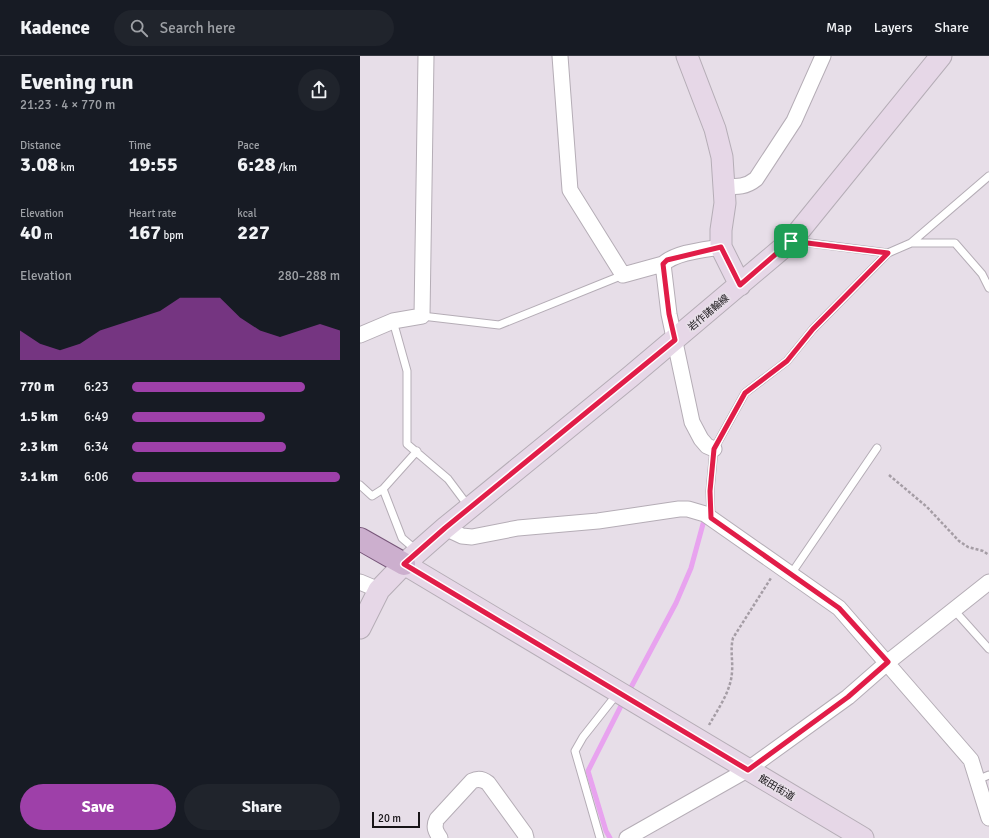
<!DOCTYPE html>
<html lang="en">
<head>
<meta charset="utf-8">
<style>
	:root { --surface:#171b24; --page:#20242c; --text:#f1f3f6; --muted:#9ea1a6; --line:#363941; --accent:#9e40a9 }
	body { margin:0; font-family:Signika,"Noto Sans JP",sans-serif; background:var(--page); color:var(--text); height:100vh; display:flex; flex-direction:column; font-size:15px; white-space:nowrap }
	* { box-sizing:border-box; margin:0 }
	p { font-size:13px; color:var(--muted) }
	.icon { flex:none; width:22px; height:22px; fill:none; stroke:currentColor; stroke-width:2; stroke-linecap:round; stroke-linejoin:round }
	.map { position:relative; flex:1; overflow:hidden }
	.details { display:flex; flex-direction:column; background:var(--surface); width:360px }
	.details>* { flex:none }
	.scale { position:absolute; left:12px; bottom:10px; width:48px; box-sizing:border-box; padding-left:4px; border:2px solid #171417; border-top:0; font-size:11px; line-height:14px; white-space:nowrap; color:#171417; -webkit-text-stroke:3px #e7dee8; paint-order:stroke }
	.pin { position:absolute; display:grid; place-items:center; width:34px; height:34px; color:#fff; margin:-17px; border-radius:8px; box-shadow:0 2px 6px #0006 }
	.round { display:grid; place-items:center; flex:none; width:42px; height:42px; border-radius:21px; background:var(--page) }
	.summary { display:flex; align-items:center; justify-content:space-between; height:68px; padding:0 20px }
	h1 { font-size:22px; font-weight:700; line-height:30px }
	.metrics { display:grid; grid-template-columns:repeat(3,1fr); gap:6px; height:68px; padding:4px 20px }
	.metrics div { display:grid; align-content:center }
	.metrics b { font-size:20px; font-weight:700 }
	.metrics small { font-size:11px; font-weight:400 }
	.metrics p { font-size:11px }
	.chart { height:112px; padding:8px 20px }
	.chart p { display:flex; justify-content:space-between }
	.chart svg { width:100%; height:72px; margin-top:4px; fill:var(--accent); opacity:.7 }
	.cta { display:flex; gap:8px; margin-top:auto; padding:8px 20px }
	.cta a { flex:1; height:46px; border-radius:24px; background:var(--accent); color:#fff; font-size:16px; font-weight:700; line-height:46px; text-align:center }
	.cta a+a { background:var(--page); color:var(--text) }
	ul { padding:0 20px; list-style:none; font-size:13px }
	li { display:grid; grid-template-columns:64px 48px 1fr; align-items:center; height:30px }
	li i { height:10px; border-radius:5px; background:var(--accent) }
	header { display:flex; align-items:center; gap:24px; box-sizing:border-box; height:56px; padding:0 20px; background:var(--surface); border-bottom:1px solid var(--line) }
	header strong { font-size:19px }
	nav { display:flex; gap:22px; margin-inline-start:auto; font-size:14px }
	.search { width:280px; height:36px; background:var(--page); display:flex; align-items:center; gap:10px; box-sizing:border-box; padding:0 14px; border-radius:22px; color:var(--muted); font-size:15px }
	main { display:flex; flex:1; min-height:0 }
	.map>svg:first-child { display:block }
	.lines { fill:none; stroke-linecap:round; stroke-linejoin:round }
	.stream { stroke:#e8a3ef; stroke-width:5 }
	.lane-casing { stroke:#b5adb6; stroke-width:9 }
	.street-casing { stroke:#b5adb6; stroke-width:17 }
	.secondary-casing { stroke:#b5adb6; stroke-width:23 }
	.primary-casing { stroke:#775679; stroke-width:24 }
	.path { stroke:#a59da5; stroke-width:2.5; stroke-dasharray:3 2; stroke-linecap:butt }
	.lane { stroke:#fff; stroke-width:7 }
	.street { stroke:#fff; stroke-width:15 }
	.secondary { stroke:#e6d7e7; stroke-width:21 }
	.primary { stroke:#ccafce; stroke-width:22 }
	.route-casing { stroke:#fff; stroke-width:8 }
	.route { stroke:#e11d48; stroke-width:5 }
	.labels { text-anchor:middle; stroke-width:4; stroke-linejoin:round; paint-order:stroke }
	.street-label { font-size:10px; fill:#171417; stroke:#e7dee8 }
</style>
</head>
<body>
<header>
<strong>Kadence</strong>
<div class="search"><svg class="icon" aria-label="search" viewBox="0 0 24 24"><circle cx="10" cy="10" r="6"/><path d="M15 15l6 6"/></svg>Search here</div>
<nav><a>Map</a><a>Layers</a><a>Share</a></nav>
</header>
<main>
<section class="details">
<div class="summary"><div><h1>Evening run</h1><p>21:23 · 4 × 770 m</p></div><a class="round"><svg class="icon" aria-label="share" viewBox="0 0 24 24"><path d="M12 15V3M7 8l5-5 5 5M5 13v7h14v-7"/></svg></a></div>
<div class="metrics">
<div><p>Distance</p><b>3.08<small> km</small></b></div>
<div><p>Time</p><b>19:55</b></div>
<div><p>Pace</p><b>6:28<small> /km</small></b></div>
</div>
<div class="metrics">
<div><p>Elevation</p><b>40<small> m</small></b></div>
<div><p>Heart rate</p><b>167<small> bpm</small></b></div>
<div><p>kcal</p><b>227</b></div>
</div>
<div class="chart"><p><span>Elevation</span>280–288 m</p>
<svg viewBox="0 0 160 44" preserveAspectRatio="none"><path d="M0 44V26L10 34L20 38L30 34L40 26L50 22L60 18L70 14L80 6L90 6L100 6L110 18L120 26L130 30L140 26L150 22L160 26V44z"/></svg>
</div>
<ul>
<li><b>770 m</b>6:23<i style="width:83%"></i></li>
<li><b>1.5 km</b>6:49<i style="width:64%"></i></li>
<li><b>2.3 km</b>6:34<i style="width:74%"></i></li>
<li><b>3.1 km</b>6:06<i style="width:100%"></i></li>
</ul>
<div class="cta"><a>Save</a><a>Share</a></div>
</section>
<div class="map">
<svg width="629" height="782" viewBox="0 0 629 782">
	<rect width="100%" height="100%" fill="#e7dee8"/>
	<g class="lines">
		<path class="stream" d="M 268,637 L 316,547 L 331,512 L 343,468
			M 250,782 L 246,775 L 228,715 L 264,644"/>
		<defs>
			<path id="lane" d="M 434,185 L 528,197
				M 551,187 L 595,187 L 622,218 L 629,232
				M 62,260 L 139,269 L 263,219
				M 33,265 L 47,315 L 47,388 L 88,423 L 109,451
				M 0,429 L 12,440 L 23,433
				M 351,462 L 350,435 L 354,393 L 385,337 L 427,305 L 453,273 L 528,197 L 551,187 L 629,120
				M 56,494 L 42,482 L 23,433 L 57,395
				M 431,518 L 517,392
				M 594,554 L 629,593
				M 617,724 L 629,719
				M 240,782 L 215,695 L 223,681 L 257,638"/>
			<path id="street" d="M 200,0 L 210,134 L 263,219 L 303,208 C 317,196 343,194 361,191
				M 365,130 C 378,131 386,131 396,123 L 434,65 L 463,0
				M 303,208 L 309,258 L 332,366 L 341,383 L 347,390 L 354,393
				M 0,279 L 33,265 L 62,260 L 66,0
				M 85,472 L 102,480 L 112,481 L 158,472 L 238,465 L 319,453 L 328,453 L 345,458 L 479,552 L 611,704 L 629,762
				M 0,526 L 19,534
				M 80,782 C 76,776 73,771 77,763 L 112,725 C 118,722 123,723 128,727 L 165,778 L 166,782
				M 267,782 L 387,714 L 488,641 L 528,606 L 629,526"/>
			<path id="secondary" d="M 327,0 L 355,73 L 362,101 L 365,147 L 361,174 L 361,191 L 380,229
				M 44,508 L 503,782
				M 0,572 L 19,534 L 44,508 L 85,472 L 270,321 L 431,185 L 581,0"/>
			<path id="primary" d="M 0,483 L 44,508"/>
		</defs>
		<use href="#lane" class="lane-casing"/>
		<use href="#street" class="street-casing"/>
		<use href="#secondary" class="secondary-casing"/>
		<use href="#primary" class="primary-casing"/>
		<path class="path" d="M 529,419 L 567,451 L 599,485 L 608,491 L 623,495 L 629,499
			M 349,669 C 358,653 371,635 372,616 C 373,604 370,594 373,582 L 411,522"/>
		<use href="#lane" class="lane"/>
		<use href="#street" class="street"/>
		<use href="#secondary" class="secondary"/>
		<use href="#primary" class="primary"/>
	</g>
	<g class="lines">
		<defs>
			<path id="route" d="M 431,185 L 528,197 L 453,273 L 427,305 L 385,337 L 354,393 L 350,435 L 351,462 L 479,552 L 528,606 L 488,641 L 388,714 L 44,508 L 85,472 L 315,284 L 309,258 L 303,208 L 307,204 L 361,191 L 380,229 Z"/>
		</defs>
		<use href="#route" class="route-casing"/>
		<use href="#route" class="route"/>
	</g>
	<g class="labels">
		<g class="street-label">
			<text transform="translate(348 256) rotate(-40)" y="4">岩作諸輪線</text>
			<text transform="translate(417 731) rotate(31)" y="4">飯田街道</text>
		</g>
	</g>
</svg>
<div class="scale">20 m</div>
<div class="pin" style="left:431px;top:185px;background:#1e9e55"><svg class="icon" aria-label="arrive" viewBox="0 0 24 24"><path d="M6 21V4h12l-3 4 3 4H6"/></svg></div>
</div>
</main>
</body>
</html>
